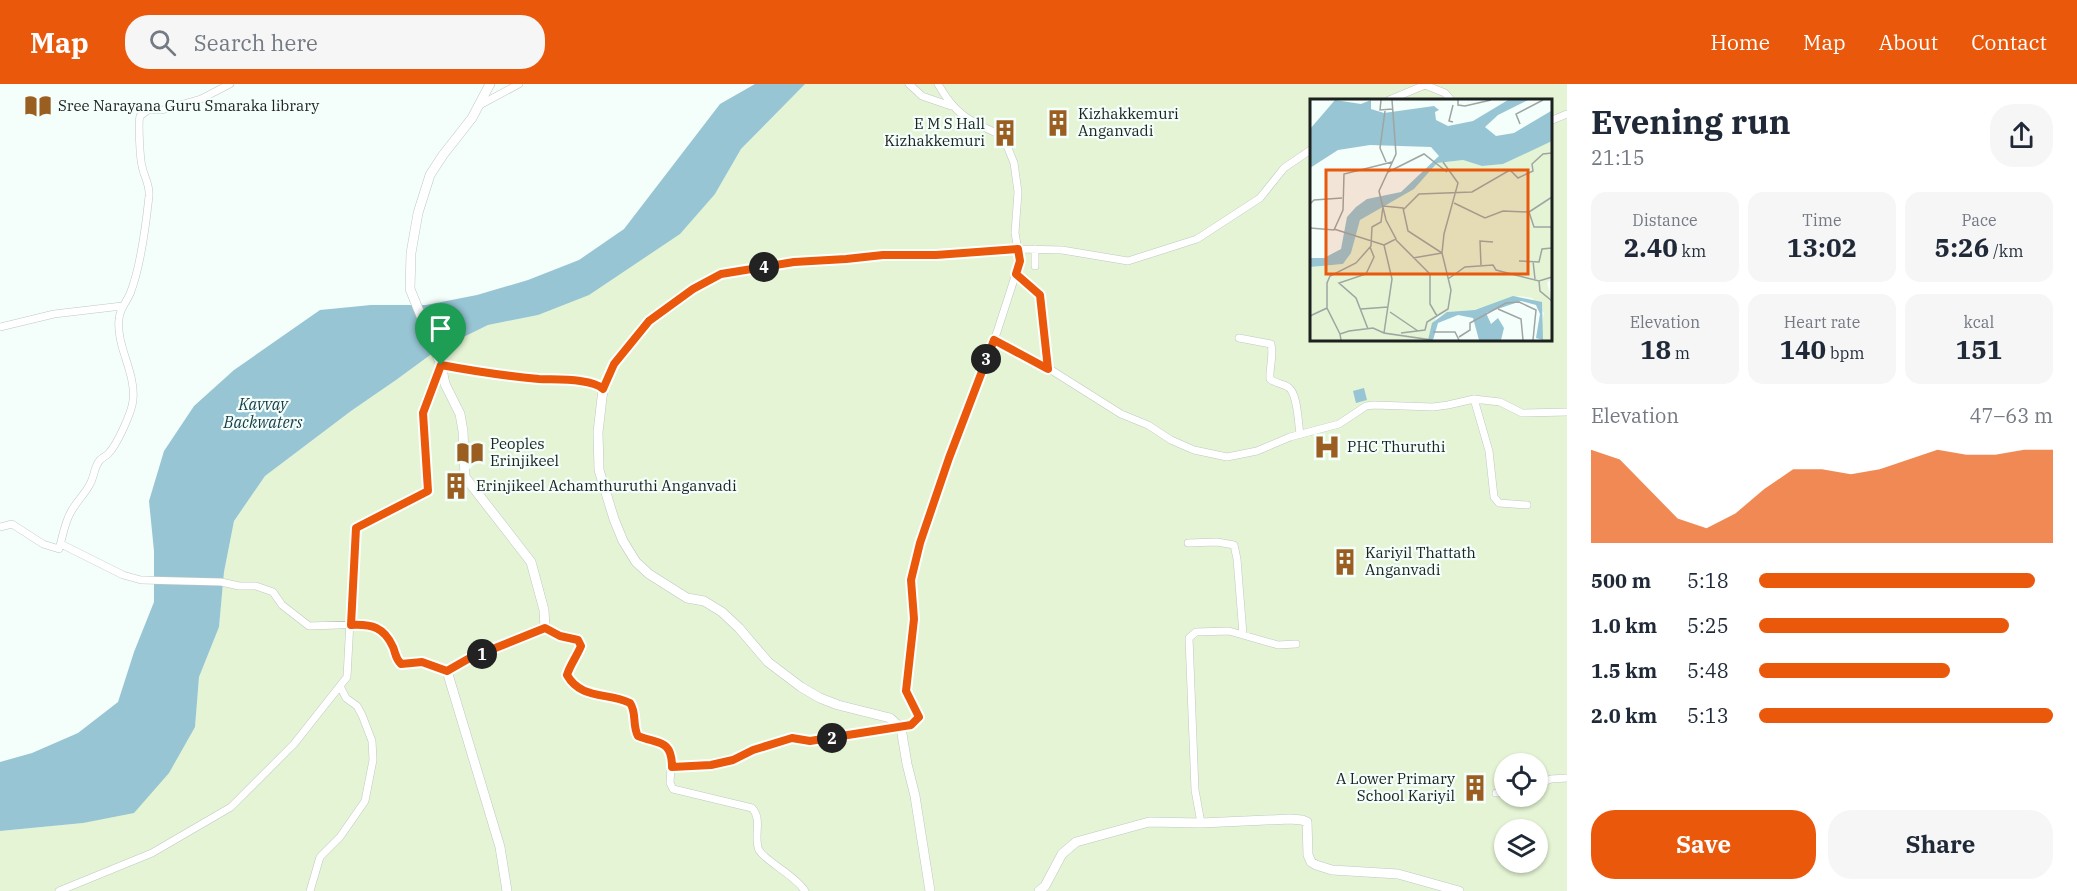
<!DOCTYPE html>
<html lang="en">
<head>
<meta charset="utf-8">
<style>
	:root { --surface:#fff; --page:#f6f6f7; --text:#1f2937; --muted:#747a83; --accent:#ea580c }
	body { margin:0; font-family:"IBM Plex Serif",serif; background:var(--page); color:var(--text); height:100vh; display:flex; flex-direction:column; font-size:22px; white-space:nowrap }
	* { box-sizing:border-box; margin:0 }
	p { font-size:20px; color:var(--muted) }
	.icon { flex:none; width:33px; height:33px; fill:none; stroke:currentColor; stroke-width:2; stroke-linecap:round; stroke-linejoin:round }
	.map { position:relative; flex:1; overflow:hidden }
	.drawer { display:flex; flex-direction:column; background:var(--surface); width:510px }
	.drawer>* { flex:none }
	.fabs { position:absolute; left:1494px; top:669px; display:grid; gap:12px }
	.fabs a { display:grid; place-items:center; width:54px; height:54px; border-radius:50%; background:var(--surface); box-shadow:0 2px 4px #0004; font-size:30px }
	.pin { position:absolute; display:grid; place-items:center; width:51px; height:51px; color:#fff; margin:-62px -26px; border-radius:50% 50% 50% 0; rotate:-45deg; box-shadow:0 0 6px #0007 }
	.pin .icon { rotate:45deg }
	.km { position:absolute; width:30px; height:30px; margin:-15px; border-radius:50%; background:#222; color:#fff; font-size:16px; line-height:30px; text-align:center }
	.round { display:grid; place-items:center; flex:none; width:63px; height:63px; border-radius:24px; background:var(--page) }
	.summary { display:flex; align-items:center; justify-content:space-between; height:102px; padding:0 24px }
	h1 { font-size:33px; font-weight:800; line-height:45px }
	.metrics { display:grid; grid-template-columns:repeat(3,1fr); gap:9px; height:102px; padding:6px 24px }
	.metrics div { display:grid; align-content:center; border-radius:15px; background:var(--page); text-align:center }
	.metrics b { font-size:26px; font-weight:800 }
	.metrics small { font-size:16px; font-weight:400 }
	.metrics p { font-size:16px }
	.chart { height:168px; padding:12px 24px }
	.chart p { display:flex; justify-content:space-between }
	.chart svg { width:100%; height:108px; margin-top:6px; fill:var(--accent); opacity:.7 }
	.primary-button { display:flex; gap:12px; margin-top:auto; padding:12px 24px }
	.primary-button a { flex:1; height:69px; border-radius:24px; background:var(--accent); color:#fff; font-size:24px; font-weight:800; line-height:69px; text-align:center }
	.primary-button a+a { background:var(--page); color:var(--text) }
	ul { padding:0 24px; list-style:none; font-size:20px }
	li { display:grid; grid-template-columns:96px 72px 1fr; align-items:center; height:45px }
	li i { height:15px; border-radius:8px; background:var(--accent) }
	header { display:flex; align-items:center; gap:36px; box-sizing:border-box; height:84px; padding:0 30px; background:var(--accent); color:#fff }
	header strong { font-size:28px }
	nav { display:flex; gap:33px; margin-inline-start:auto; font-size:21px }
	.search { width:420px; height:54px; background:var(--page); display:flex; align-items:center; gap:15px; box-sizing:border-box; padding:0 21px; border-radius:24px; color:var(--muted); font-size:22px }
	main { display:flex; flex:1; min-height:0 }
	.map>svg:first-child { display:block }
	.green { fill:#e4f4d4; fill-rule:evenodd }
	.water { fill:#97c5d4 }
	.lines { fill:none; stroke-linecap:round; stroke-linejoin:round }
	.street-casing { stroke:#bfc8c5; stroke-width:8 }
	.secondary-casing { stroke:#bfc8c5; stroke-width:10 }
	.street { stroke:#fff; stroke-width:7 }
	.secondary { stroke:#fff; stroke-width:9 }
	.route-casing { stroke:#fff; stroke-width:12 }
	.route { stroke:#ea580c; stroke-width:8 }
	.labels { text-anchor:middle; stroke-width:4.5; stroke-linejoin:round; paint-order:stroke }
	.poi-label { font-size:15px; fill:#1c201f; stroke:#f4fefb; text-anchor:start }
	.water-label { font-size:16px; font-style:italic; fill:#153d49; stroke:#f4fefb }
	.inset-road { fill:none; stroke:#9ea5a3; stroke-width:1.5 }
	.view { fill:#e8590c; fill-opacity:0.15; stroke:#e8590c; stroke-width:3 }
	.inset-edge { fill:none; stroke:#1c201f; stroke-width:3 }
</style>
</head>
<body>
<header>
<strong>Map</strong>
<div class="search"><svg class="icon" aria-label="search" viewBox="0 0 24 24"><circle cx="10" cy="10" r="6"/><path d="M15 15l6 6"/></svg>Search here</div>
<nav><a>Home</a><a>Map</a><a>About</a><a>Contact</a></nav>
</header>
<main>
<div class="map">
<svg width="1567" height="807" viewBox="0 0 1567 807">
	<rect width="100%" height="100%" fill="#f4fefb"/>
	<path class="green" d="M 805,0 L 1567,0 L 1567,807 L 0,807 L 0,747 L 83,739 L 195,643 L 199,593 L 219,543 L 224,488 L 234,437 L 265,392 L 351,327 L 396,296 L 437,266 L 488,241 L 538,231 L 715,110 L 741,65 ZM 1312,16 L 1550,16 L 1550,255 L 1312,255 ZM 1504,680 L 1538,680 L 1538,712 L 1504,712 ZM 1504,746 L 1538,746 L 1538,778 L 1504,778 Z"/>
	<path class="water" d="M 755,0 L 805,0 L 741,65 L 715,110 L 680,150 L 589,211 L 538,231 L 488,241 L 437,266 L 396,296 L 351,327 L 265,392 L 234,437 L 224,488 L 219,543 L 199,593 L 195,643 L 169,689 L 134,729 L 83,739 L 0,747 L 0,678 L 32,669 L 78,649 L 118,618 L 134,568 L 154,518 L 154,467 L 149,417 L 164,367 L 194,322 L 234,286 L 320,226 L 371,221 L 426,221 L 477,211 L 528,196 L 579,176 L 624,145 L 720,20 Z
		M 1364,304 L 1367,316 L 1356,319 L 1353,307 Z"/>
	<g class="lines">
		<defs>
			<path id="street" d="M 909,0 L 922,12 L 951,22
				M 1389,16 L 1425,1 L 1445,9 L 1451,16
				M 478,22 L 519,0
				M 1550,37 L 1567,30
				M 1035,165 L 1035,182
				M 1016,190 L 1040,211 L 1048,284
				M 0,243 L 54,230 L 122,222
				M 1239,254 L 1271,260 C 1274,273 1269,283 1270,295 C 1276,300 1282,299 1288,303 C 1298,309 1298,339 1300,350
				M 994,256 L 1048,284 L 1121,330 L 1148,341 L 1171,356 L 1194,366 L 1227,373 L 1257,367 L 1290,353 L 1339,340 L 1366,322 L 1374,321 L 1433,323 L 1448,321 L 1474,315 L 1500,318 L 1522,329 L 1567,328
				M 603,305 L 614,281 L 649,237 L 693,205 L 721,190 L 794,178 L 846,175 L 883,171 L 936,171 L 1018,165 L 1062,166 L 1128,177 L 1197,155 L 1260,114 L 1284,84 L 1312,65
				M 1474,315 L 1489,367 L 1494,413 L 1499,419 L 1527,421
				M 0,443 L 12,440 L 43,460 L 59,465 C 63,452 64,439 72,426 C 77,417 85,410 90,400 C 94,393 94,385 98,379 C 100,374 105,373 108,370 C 117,361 132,328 133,316 C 136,288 116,263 119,235 C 120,223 128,217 131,207 C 141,181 146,140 149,112 C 150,100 144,93 142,82 C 140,75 138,38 140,32 L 148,26 L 162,26 L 201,15 L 230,0
				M 1188,459 L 1217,458 L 1234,461 L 1237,475 L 1243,550
				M 61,460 L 123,491 L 141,496 L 221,498 L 239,502 L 256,502 L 273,508 L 282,521 L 309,542 L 366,540 L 385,548 L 394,565 L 395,575 L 401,580 L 421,578 L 447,587
				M 545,544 L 560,552 L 578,556 L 581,562 C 580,566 579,571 576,575 C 573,580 566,584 568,591 C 571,612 615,612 630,619 C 637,628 632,641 638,652 L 658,657 L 672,669 L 670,699 L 673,705 L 752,724 C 763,735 753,753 759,766 C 766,778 795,791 805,807
				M 672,683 L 711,681 L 733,676 L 753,666 L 792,654 L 810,657 L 901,644 L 911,641 L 919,633 L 906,607 L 914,535 L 911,496 L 920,459 L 949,374 L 997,248 L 1020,177 L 1015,149 L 1018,108 L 1014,79 L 1003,52 C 970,37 956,32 938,0
				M 1538,700 L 1551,695 L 1567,694
				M 1496,709 L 1504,709
				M 1201,739 L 1195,706 L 1189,554 L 1196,548 L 1229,547 L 1278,561 L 1296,560
				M 59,807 L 152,769 L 231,723 L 294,660 L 347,593 L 355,444 L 427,407 L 423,329 L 441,281
				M 310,807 L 320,773 L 340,753 L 365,717 L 373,676 L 372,657 L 362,631 L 357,622 L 346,614 L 340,602"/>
			<path id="secondary" d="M 490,0 L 472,34 L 443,71 L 430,91 L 418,129 L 411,169 L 410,205 L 441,281 L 445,300 L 460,330 L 463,347 L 465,393 L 531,478 L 544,526 L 545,544 L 468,575 L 447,587 L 500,763 L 507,807
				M 441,281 C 473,287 506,292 539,295 C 555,296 591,294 603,305 L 598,348 L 599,386 L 614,435 L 623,457 L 636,478 L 649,490 L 687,514 L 704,517 L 722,528 L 739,544 L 768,578 L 801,603 L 820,614 L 838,621 L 890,634 L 901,644 L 907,680 L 915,712 L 930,807
				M 1039,807 L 1045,802 L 1062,770 L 1076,758 L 1149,738 L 1201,739 L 1290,735 L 1302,736 L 1307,738 L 1308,771 L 1311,778 L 1316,781 L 1332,786 L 1398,790 L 1459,807"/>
		</defs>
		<use href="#street" class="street-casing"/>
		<use href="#secondary" class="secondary-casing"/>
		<use href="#street" class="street"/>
		<use href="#secondary" class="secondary"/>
	</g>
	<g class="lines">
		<defs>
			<path id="route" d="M 1018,165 L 1020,177 L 1016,190 L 1040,211 L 1048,285 L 994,256 L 949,374 L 920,459 L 911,496 L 914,535 L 906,607 L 919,633 L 911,641 L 810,657 L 792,654 L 753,666 L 733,676 L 711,681 L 672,683 C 672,655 658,660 638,652 C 632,641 637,629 630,619 C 608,608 581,616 567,591 C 570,581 577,572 581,562 L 578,556 L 560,552 L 545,544 L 468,575 L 447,587 L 422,578 L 401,580 C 395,574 396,570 393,563 C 384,543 372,540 351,541 L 356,444 L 428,407 L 423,329 L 441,281 C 473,287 506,292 539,295 C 554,296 592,294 603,305 L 614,280 L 649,237 L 693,205 L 721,190 L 794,178 L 846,175 L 883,171 L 936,171 Z"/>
		</defs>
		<use href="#route" class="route-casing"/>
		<use href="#route" class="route"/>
	</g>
	<defs>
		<symbol id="library-bare" viewBox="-9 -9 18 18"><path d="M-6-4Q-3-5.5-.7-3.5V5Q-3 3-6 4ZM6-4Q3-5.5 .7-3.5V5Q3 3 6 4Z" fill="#9b5e21" stroke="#f4fefb" stroke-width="2.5" paint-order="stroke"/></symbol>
		<symbol id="building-bare" viewBox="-9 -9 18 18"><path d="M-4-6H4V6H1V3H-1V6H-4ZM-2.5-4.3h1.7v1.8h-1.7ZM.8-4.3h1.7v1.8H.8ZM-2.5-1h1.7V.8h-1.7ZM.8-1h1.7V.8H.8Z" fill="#9b5e21" stroke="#f4fefb" stroke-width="2.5" paint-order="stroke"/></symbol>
		<symbol id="hospital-bare" viewBox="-9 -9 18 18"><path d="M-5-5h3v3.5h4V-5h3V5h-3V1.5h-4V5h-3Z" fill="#9b5e21" stroke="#f4fefb" stroke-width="2.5" paint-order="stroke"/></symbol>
	</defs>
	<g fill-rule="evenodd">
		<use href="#library-bare" x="19" y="3" width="38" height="38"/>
		<use href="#building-bare" x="1039" y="20" width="38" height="38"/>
		<use href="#building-bare" x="986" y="30" width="38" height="38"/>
		<use href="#hospital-bare" x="1308" y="344" width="38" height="38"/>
		<use href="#library-bare" x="451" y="350" width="38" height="38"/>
		<use href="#building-bare" x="437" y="383" width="38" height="38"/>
		<use href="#building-bare" x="1326" y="459" width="38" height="38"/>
		<use href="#building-bare" x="1456" y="685" width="38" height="38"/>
	</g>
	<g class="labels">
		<g class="poi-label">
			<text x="58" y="27">Sree Narayana Guru Smaraka library</text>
			<text x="1078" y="35">Kizhakkemuri<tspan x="1078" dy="17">Anganvadi</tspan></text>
			<text x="985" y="45" text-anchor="end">E M S Hall<tspan x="985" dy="17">Kizhakkemuri</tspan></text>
			<text x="490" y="365">Peoples<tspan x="490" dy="17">Erinjikeel</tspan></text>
			<text x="1347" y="368">PHC Thuruthi</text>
			<text x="476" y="407">Erinjikeel Achamthuruthi Anganvadi</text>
			<text x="1365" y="474">Kariyil Thattath<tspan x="1365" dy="17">Anganvadi</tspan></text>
			<text x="1455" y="700" text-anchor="end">A Lower Primary<tspan x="1455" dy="17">School Kariyil</tspan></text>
		</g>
		<g class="water-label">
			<text x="263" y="326">Kavvay<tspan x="263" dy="18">Backwaters</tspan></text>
		</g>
	</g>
	<g transform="translate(1310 15)">
		<rect width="242" height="242" fill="#f4fefb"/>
		<path d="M 241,42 L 242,179 L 237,184 L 241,198 L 241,241 L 233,241 L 230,234 L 234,214 L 222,199 L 209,197 L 165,211 L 137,213 L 126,219 L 118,241 L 0,241 L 0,168 L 33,165 L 41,154 L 50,121 L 108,85 L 127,64 L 153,61 L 172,67 L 193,65 Z" fill="#e4f4d4"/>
		<path d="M 25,1 L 51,5 L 61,1 L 61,10 L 74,14 L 124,7 L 129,11 L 125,13 L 126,21 L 138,27 L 163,22 L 198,1 L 218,1 L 188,16 L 175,28 L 186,37 L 204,34 L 241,12 L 242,42 L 193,65 L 172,67 L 153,61 L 127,64 L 104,90 L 50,121 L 41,154 L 33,165 L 0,168 L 0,159 L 14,159 L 31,150 L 37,118 L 46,108 L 57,100 L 91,93 L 129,57 L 121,48 L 60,46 L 28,51 L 0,69 L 0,30 ZM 203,197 L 232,203 L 233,241 L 226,239 L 230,215 L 226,206 L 211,202 L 176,214 L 181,225 L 188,219 L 194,229 L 191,241 L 169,241 L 163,219 L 148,216 L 128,224 L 123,241 L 118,241 L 122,224 L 137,213 L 165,211 Z" fill="#97c5d4"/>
		<path class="inset-road" d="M 71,1 L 70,11 L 83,10M 82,1 L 86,55 L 69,92 L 76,121 L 86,140 L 74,146 L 82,180 L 74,234 L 122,241M 148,1 L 148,6 L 155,7 L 181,1M 143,6 L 139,22 L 143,23M 75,12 L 70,49 L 76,63M 210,25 L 206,15 L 233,1M 78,73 L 114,55 L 137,73M 144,104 L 175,119 L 193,112 L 219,113 L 224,128 L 242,128M 0,105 L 4,101 L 32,99M 94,110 L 109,95 L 162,93 L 200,71 L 208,79 L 223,72 L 222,65 L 233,55 L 242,54M 219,113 L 242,98M 0,129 L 24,131 L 33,111 L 34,75 L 82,63M 24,130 L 74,146M 86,141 L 120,175 L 120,205 L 127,217M 103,159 L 132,154M 209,162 L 229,163 L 232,150 L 242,149M 223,162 L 225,180M 171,166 L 170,142 L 183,143M 138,180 L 155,168 L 183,166 L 186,171 L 229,182 L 242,178M 229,182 L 230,192 L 242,202M 51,210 L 78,208M 188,210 L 211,220 L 213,241M 80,213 L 108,232M 0,217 L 17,209M 58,230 L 46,199 L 29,184 L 56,175 L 64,158 L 60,148M 123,233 L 145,233 L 149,241M 91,234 L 115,231 L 117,223 L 138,210 L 141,191 L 132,154 L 134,135 L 148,84 L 133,63M 30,235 L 17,209 L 17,184 L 20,177 L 46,164 L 61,147 L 62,128 L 71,123 L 73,107 L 93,109 L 98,132 L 132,154M 149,238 L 160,231 L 160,224 L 196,204 L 209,203 L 226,211 L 223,241M 31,241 L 30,235 L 39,232 L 63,229 L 74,234"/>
		<path class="view" d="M 16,71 L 218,71 L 218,175 L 16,175 Z"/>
		<rect width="242" height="242" class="inset-edge"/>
	</g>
</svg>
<div class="fabs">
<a><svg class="icon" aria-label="locate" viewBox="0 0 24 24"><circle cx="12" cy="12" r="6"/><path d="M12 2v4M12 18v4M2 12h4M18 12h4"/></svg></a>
<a><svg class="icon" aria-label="layers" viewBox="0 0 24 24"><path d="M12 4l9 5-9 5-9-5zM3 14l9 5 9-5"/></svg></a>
</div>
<div class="pin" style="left:441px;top:281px;background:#1e9e55"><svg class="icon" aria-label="arrive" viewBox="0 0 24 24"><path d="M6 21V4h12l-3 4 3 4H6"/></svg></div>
<b class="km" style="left:482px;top:570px">1</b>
<b class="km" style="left:832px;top:654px">2</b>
<b class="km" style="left:986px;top:275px">3</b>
<b class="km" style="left:764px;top:183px">4</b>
</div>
<section class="drawer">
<div class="summary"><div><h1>Evening run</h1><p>21:15</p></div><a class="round"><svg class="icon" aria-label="share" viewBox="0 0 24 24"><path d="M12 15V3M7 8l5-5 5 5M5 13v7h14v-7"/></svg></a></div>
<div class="metrics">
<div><p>Distance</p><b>2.40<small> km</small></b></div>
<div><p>Time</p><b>13:02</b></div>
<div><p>Pace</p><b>5:26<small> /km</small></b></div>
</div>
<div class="metrics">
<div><p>Elevation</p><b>18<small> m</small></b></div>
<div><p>Heart rate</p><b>140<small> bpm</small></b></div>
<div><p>kcal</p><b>151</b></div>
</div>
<div class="chart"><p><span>Elevation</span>47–63 m</p>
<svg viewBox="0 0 160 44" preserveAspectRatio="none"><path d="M0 44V6L10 10L20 22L30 34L40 38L50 32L60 22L70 14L80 14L90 16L100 14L110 10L120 6L130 8L140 8L150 6L160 6V44z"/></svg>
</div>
<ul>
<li><b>500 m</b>5:18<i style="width:94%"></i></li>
<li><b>1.0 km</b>5:25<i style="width:85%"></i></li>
<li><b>1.5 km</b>5:48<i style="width:65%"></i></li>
<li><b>2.0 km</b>5:13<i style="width:100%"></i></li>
</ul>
<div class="primary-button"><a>Save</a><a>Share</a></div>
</section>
</main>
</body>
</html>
